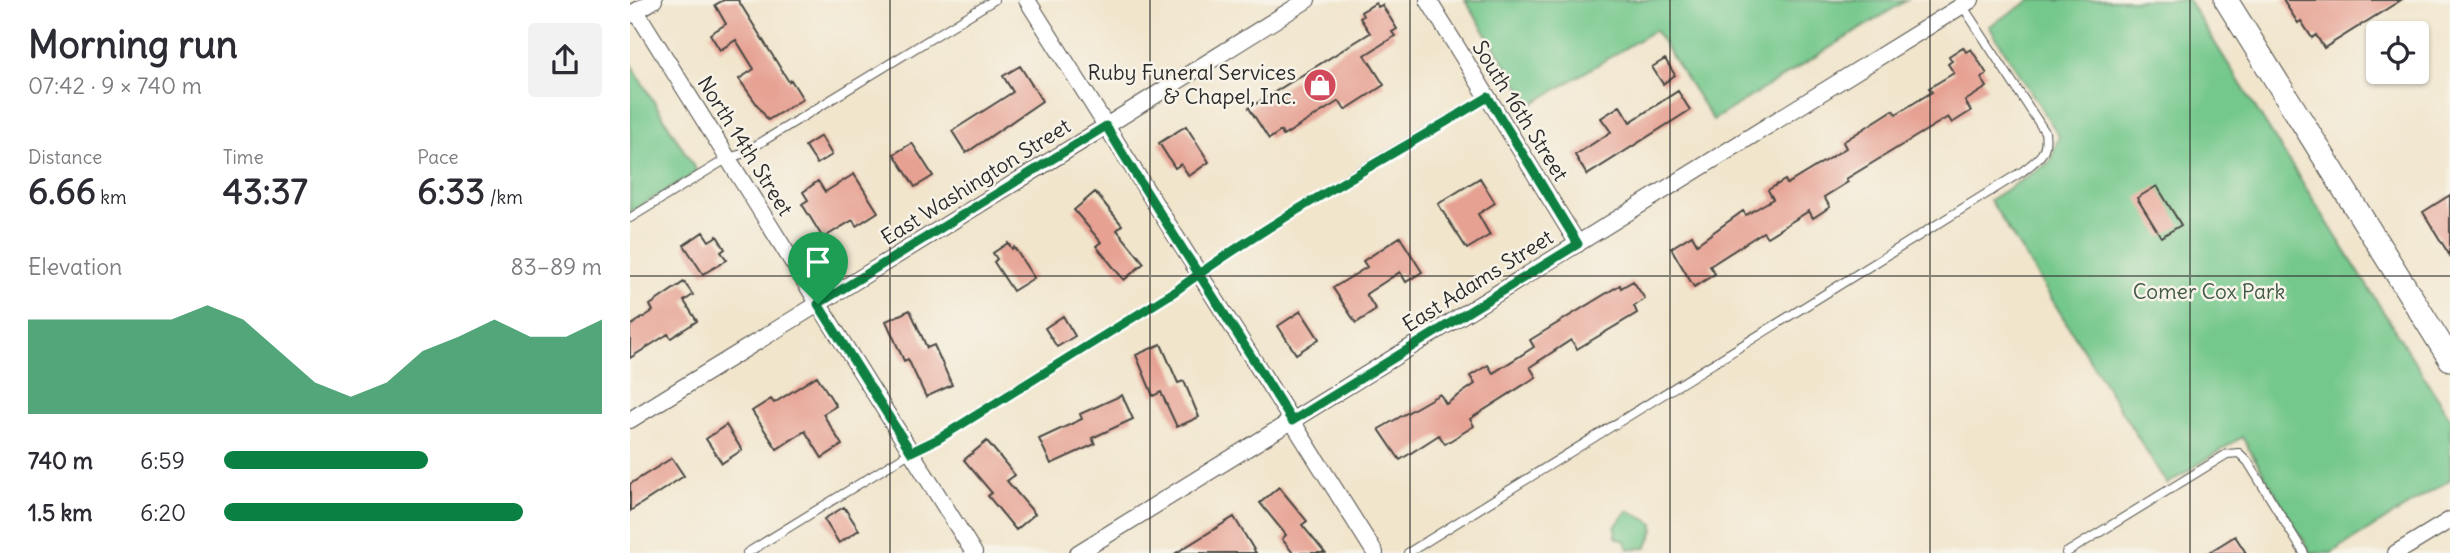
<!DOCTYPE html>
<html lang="en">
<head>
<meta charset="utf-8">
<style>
	:root { --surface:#fff; --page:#f2f2f3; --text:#2b2b33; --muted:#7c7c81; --accent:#0b8043 }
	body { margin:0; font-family:Delius,sans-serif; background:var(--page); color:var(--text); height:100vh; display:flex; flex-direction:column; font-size:26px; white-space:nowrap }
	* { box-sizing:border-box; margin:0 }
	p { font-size:23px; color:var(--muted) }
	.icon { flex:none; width:38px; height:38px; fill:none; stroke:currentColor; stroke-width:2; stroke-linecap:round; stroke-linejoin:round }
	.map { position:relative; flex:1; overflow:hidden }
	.side { display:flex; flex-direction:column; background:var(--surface); width:630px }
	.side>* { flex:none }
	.tools { position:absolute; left:1736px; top:21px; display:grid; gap:14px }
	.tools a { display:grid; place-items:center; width:63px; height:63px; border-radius:7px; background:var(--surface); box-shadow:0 2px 5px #0004; font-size:35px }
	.pin { position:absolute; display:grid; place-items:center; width:60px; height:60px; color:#fff; margin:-72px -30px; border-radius:50% 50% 50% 0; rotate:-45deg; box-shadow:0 0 7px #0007 }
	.pin .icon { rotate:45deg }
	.round { display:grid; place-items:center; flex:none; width:74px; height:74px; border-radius:7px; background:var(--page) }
	.overview { display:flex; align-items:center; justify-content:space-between; height:119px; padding:0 28px }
	h1 { font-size:38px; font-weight:700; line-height:52px }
	.metrics { display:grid; grid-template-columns:repeat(3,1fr); gap:10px; height:119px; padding:7px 28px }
	.metrics div { display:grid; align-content:center }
	.metrics b { font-size:35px; font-weight:700 }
	.metrics small { font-size:19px; font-weight:400 }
	.metrics p { font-size:19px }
	.chart { height:196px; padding:14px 28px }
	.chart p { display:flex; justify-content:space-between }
	.chart svg { width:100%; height:126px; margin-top:7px; fill:var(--accent); opacity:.7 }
	ul { padding:0 28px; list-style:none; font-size:23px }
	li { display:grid; grid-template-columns:112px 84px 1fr; align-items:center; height:52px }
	li i { height:18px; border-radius:9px; background:var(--accent) }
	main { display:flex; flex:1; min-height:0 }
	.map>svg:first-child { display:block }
	.green { fill:#74c88c; stroke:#507a5c; stroke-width:2 }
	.building { fill:#e6a193 }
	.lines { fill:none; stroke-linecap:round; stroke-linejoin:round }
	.lane-casing { stroke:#494743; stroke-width:10 }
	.street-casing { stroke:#494743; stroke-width:18 }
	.secondary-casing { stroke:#494743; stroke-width:25 }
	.lane { stroke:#fff; stroke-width:8 }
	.street { stroke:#fff; stroke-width:16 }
	.secondary { stroke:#fff; stroke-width:23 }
	.route-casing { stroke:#fff; stroke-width:14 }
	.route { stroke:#0b8043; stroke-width:9 }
	.grid { fill:none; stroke:#2b2b2b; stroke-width:2; stroke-opacity:0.55 }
	.labels { text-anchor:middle; stroke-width:5; stroke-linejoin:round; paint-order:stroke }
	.poi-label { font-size:21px; fill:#2b2b2b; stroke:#f7f3e8; text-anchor:end }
	.street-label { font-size:21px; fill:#2b2b2b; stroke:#f7f3e8 }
	.park-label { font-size:21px; fill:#415a48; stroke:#f7f3e8 }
</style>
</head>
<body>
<main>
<section class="side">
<div class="overview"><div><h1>Morning run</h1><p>07:42 · 9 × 740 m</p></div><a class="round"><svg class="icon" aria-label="share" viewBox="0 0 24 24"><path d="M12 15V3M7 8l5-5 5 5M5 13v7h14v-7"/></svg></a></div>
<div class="metrics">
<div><p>Distance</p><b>6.66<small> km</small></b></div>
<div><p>Time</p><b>43:37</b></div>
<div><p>Pace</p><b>6:33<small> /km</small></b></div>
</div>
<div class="chart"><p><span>Elevation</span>83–89 m</p>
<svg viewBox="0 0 160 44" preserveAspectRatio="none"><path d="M0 44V11L10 11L20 11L30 11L40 11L50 6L60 11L70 22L80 33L90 38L100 33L110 22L120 17L130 11L140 17L150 17L160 11V44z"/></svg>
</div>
<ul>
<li><b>740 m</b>6:59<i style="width:54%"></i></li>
<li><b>1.5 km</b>6:20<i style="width:79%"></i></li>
</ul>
</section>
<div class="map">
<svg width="1820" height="553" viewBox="0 0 1820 553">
	<rect width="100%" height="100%" fill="#f7f3e8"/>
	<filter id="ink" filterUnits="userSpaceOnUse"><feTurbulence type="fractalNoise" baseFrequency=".0143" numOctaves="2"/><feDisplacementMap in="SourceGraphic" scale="14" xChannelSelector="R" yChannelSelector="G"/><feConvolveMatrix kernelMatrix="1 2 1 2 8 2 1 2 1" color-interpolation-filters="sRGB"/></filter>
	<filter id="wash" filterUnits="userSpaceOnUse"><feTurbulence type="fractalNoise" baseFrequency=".00686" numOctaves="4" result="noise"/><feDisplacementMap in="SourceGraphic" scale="28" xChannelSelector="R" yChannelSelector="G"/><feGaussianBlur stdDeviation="1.57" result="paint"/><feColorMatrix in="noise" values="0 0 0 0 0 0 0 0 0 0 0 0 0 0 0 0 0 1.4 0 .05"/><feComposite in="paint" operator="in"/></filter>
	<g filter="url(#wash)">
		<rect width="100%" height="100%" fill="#f1e5cc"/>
		<path class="green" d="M 835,0 L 1277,0 L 1083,120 L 1025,30 L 901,105 Z
			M 1401,0 L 1558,0 L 1820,418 L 1820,480 L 1701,553 L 1681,553 L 1612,437 L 1537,484 L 1360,200 L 1420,162 L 1429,136 L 1359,26 Z
			M 0,63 L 67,172 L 0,212 Z
			M 997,511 C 1003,512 1018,520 1024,524 C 1025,535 1018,539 1017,548 L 998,549 L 995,541 L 986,537 L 985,527 Z"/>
		<g id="blocks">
			<path class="building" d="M 94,0 L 108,0 L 159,82 L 161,80 L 173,99 L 138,120 L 109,79 L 124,69 L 106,40 L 90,50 L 80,34 L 96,24 L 85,5 Z
				M 1653,0 L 1771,0 L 1694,48 L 1686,35 L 1682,38 L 1671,21 L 1668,23 Z
				M 746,3 L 748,7 L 752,5 L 767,29 L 762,32 L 765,36 L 735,55 L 754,85 L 715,110 L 709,101 L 653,136 L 651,131 L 639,139 L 619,108 L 740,33 L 730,18 L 733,16 L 731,12 Z
				M 1333,47 L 1336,52 L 1341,49 L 1357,74 L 1351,78 L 1357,87 L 1335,101 L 1341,111 L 1322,123 L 1318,117 L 1216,179 L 1218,182 L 1194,197 L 1200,207 L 1183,218 L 1179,211 L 1137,237 L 1133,232 L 1080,266 L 1085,274 L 1064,287 L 1041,248 L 1062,235 L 1067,244 L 1113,211 L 1116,215 L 1143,199 L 1138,190 L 1155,180 L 1157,184 L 1216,148 L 1213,142 L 1263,110 L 1266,114 L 1302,92 L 1299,88 L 1324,73 L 1318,64 L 1322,61 L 1319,56 Z
				M 1035,59 L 1045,75 L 1033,84 L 1022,67 Z
				M 390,66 L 412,101 L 336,153 L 322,131 L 383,92 L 373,76 Z
				M 1048,91 L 1060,110 L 957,175 L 945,155 L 981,132 L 971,118 L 990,106 L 1000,122 Z
				M 556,126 L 579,162 L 559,176 L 551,164 L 545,168 L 529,143 Z
				M 191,136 L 202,155 L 187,164 L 175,146 Z
				M 282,143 L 303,176 L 285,187 L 264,154 Z
				M 224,174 L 248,212 L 226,226 L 223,220 L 193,238 L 172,204 L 178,200 L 173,192 L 188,181 L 195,192 Z
				M 850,178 L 865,203 L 848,214 L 860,235 L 837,249 L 808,204 Z
				M 1527,186 L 1551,225 L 1531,237 L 1507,198 Z
				M 465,192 L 492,225 L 487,230 L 514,263 L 494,280 L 466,246 L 471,242 L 444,210 Z
				M 1820,195 L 1820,256 L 1793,212 Z
				M 73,232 L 79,241 L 87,236 L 95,249 L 91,252 L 97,260 L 73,274 L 54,245 Z
				M 770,237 L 792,272 L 776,282 L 770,272 L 736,294 L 746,310 L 726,323 L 703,288 L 737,267 L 733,261 Z
				M 378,243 L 382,249 L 384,247 L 404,278 L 383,291 L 364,262 L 367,259 L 363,253 Z
				M 1003,281 L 1015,299 L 1004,306 L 1007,313 L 947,349 L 941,340 L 900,367 L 906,377 L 840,419 L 844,426 L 815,444 L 809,435 L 770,460 L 749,429 L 810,394 L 816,404 L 845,384 L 840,376 L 858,365 L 863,373 L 904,347 L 900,340 L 990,285 L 991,288 Z
				M 54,282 L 63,295 L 54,301 L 67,321 L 41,338 L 38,334 L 0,358 L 0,326 L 23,311 L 20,305 Z
				M 280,310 L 297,348 L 304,345 L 322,385 L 296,397 L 278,359 L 274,361 L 256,321 Z
				M 671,311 L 689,339 L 666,354 L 648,326 Z
				M 433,316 L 445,336 L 427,347 L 415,328 Z
				M 531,344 L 548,383 L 554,381 L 569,417 L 547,427 L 531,392 L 523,396 L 506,355 Z
				M 187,376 L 206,406 L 193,414 L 212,445 L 192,458 L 175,431 L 147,449 L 122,411 L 141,399 L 144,403 Z
				M 492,395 L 503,419 L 462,438 L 465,444 L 421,464 L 409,439 L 452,419 L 450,414 Z
				M 96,425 L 112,450 L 92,463 L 76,439 Z
				M 357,441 L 385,475 L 377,481 L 405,514 L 386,530 L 358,496 L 362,493 L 334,460 Z
				M 42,458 L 54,476 L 0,511 L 0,484 Z
				M 649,487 L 677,521 L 672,525 L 695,553 L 663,553 L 652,539 L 656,535 L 630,503 Z
				M 214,507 L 229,530 L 209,543 L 194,519 Z
				M 604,517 L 626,553 L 546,553 Z
				M 1605,536 L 1616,553 L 1578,553 Z"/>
		</g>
	</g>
	<g filter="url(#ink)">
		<use href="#blocks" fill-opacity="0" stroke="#494743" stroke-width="2"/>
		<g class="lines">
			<defs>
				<path id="lane" d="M 0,218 L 98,158 L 112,154 L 364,0
					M 117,553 L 281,452 L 308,439 L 544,292 L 594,256 L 729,171 L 857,97
					M 778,553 L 1393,171 C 1409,158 1418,154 1415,132 L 1332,5
					M 1436,553 L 1597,454 L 1609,453 L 1618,462 L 1674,553"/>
				<path id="street" d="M 397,0 L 745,553
					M 798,0 L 948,244
					M 6,11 L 344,553
					M 0,15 L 24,0
					M 0,420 L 449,143 L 677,0
					M 448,553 L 1341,0
					M 1766,553 L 1820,520"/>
				<path id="secondary" d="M 1596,0 L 1820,359"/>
			</defs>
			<use href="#lane" class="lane-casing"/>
			<use href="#street" class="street-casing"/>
			<use href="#secondary" class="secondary-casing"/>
			<use href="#lane" class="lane"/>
			<use href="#street" class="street"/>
			<use href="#secondary" class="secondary"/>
		</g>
	</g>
	<g class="lines" filter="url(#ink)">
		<defs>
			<path id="route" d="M 188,304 L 281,452 L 308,439 L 544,292 C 643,219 752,161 858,97 L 948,244 L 662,421 C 601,322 536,226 476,126 L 188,304"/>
		</defs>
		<use href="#route" class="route-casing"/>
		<use href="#route" class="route"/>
	</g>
	<path class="grid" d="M 260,0 L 260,553M 520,0 L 520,553M 780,0 L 780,553M 1040,0 L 1040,553M 1300,0 L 1300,553M 1560,0 L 1560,553M 0,276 L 1820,276"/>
	<defs>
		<symbol id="shop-disc" viewBox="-11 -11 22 22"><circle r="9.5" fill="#d1495b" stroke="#f7f3e8"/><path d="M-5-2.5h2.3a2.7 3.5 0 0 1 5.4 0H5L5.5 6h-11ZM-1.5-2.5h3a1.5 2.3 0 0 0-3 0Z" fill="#fff"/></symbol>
	</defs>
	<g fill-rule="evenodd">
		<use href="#shop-disc" x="671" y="66" width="38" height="38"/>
	</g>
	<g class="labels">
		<g class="poi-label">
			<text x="666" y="80">Ruby Funeral Services<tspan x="666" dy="24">&amp; Chapel, Inc.</tspan></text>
		</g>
		<g class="street-label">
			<text transform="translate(890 111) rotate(58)" y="7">South 16th Street</text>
			<text transform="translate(115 146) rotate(58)" y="7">North 14th Street</text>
			<text transform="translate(346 182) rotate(-32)" y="7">East Washington Street</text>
			<text transform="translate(848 281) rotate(-32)" y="7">East Adams Street</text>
		</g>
		<g class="park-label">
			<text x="1579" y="299">Comer Cox Park</text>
		</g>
	</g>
</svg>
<div class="tools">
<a><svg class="icon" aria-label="locate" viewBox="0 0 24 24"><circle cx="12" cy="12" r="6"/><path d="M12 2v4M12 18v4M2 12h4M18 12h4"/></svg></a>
</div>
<div class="pin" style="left:188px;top:304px;background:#1e9e55"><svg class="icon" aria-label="arrive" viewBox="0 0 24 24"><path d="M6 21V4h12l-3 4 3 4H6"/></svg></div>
</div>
</main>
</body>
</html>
